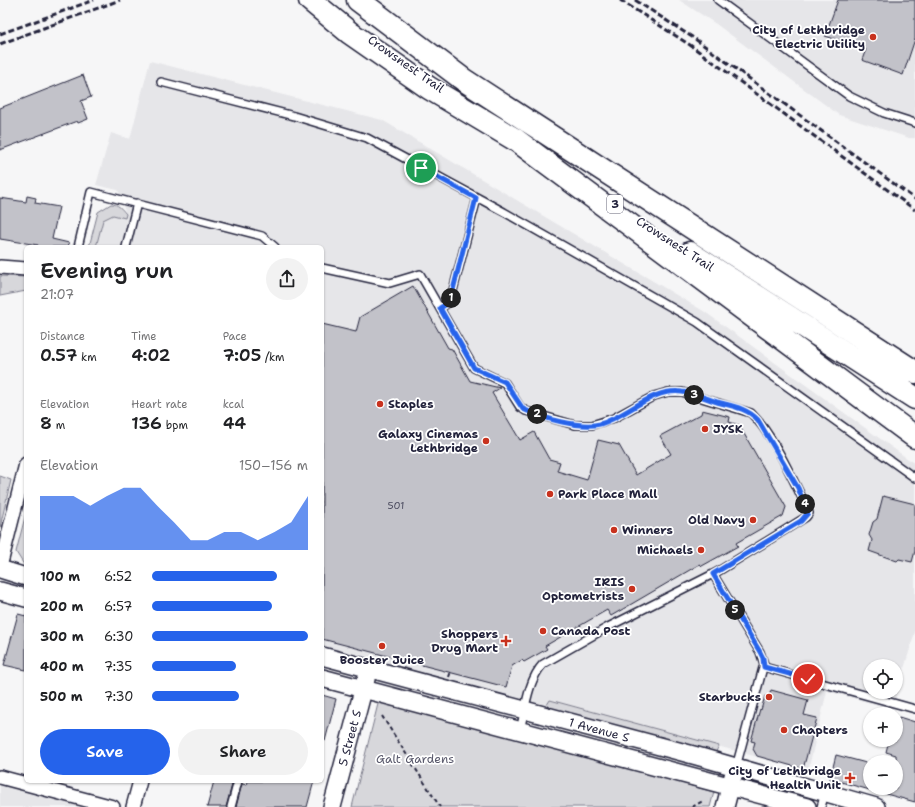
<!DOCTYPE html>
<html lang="en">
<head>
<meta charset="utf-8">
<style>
	:root { --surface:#fff; --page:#f2f2f2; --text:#202124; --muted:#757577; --accent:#2563eb }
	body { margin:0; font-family:"Shantell Sans",sans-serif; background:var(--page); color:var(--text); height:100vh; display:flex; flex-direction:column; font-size:15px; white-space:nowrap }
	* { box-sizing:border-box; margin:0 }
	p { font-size:13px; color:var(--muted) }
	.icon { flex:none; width:22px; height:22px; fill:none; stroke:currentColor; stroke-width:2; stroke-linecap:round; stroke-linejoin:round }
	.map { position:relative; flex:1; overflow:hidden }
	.sheet { position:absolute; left:24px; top:245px; width:300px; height:538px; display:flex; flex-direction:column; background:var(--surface); border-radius:6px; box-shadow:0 1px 3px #0004 }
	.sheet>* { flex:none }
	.fabs { position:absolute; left:863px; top:659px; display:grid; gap:8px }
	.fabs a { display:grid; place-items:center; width:40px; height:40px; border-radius:50%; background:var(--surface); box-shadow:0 1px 3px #0004; font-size:20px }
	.pin { position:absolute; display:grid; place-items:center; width:34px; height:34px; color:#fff; margin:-17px; border:2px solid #fff; border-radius:50%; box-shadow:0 1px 4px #0007 }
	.km { position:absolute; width:20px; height:20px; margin:-10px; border-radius:50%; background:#222; color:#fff; font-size:11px; line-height:20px; text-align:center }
	.round { display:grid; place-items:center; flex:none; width:42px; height:42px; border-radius:21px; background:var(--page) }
	.headline { display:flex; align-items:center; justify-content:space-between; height:68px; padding:0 16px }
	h1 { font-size:22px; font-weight:600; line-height:30px }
	.metrics { display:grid; grid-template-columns:repeat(3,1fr); gap:6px; height:68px; padding:4px 16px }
	.metrics div { display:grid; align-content:center }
	.metrics b { font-size:17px; font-weight:600 }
	.metrics small { font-size:11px; font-weight:400 }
	.metrics p { font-size:11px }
	.chart { height:112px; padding:8px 16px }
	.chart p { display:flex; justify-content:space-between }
	.chart svg { width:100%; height:72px; margin-top:4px; fill:var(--accent); opacity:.7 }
	.cta { display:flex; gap:8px; margin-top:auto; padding:8px 16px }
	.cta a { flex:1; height:46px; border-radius:24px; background:var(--accent); color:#fff; font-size:16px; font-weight:600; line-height:46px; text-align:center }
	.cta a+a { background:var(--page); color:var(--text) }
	ul { padding:0 16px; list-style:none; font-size:13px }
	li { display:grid; grid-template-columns:64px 48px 1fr; align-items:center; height:30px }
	li i { height:10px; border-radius:5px; background:var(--accent) }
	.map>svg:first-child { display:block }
	.built { fill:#e6e6e9; fill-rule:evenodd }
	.green { fill:#d7d7db; stroke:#7c7c8b }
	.building { fill:#c2c2c9; stroke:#22223b }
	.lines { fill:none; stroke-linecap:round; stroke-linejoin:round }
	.service-casing { stroke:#22223b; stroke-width:10 }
	.minor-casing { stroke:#22223b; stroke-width:16 }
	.tertiary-casing { stroke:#22223b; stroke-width:20 }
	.motorway-casing { stroke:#22223b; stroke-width:25 }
	.path { stroke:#22223b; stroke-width:2; stroke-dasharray:4 3; stroke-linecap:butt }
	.service { stroke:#fff; stroke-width:7 }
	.minor { stroke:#fff; stroke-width:13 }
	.tertiary { stroke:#fff; stroke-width:17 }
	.motorway { stroke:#fff; stroke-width:22 }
	.rail { stroke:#22223b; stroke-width:3; stroke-dasharray:6 3; stroke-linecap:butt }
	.route-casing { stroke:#fff; stroke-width:8 }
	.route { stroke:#2563eb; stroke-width:5 }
	.poi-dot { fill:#c8321e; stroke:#fff; stroke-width:1.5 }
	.labels { text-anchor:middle; stroke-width:3.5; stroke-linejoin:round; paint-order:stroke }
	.number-label { font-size:10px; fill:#4a4a5e }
	.shield { fill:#fff; stroke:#646476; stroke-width:1 }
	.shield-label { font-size:11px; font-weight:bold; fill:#22223b }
	.poi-label { font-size:12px; font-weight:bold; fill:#22223b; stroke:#fff; text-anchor:end }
	.street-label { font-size:12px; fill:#22223b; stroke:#fff }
	.park-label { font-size:12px; fill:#58586b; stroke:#fff }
</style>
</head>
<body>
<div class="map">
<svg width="915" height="807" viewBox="0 0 915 807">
	<rect width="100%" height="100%" fill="#f6f6f7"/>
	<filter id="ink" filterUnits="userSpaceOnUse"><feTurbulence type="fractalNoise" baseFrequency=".025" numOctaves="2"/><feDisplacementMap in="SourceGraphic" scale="8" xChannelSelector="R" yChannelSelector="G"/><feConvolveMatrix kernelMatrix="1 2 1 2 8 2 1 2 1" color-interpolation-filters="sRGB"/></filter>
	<g filter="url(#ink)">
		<path class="built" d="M 679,0 L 915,0 L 915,138 L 909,138 L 839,115 L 716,24 Z
			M 150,61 L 382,120 L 705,312 L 915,464 L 915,632 L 892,709 L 827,691 L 808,771 L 551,700 L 545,708 L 322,648 L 322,247 L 96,247 L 103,220 L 113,215 L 125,218 L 126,214 L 118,190 L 96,185 L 111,133 L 130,139 ZM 870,666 L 896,666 L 896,692 L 870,692 Z
			M 0,777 L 113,807 L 0,807 Z"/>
		<path class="green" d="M 111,204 C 118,204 121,208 126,214 L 125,218 L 113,215 L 103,220 L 96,247 L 89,247 L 98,212 Z
			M 0,276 L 26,277 L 26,291 L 0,296 Z
			M 0,476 L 11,480 L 0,527 Z
			M 26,513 L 26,568 L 16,552 Z
			M 379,700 L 714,792 L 710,807 L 352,807 Z
			M 550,700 L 719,746 L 714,755 L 545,708 Z"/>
		<path class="building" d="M 838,0 L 915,0 L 915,39 L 903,75 L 862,60 L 866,49 L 825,36 Z
			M 83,75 L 91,97 L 81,101 L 88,119 L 78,123 L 77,121 L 0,150 L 0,108 Z
			M 27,196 L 36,198 L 35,203 L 59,207 L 52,239 L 69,243 L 68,247 L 37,247 L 38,245 L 0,239 L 0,198 L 26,202 Z
			M 413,286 L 448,348 L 452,349 L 470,381 L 500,388 L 492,393 L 520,440 L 534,432 L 549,459 L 560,462 L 557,471 L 587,480 L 598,440 L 619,445 L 636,475 L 671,454 L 660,436 L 701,414 L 702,410 L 730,417 L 729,422 L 739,425 L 786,507 L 783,516 L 736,543 L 738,546 L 702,566 L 700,564 L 611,616 L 607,610 L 545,646 L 547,649 L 524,662 L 522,660 L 512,666 L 506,687 L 322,639 L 322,324 L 356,332 L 360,317 Z
			M 883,496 L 915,504 L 915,551 L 912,562 L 899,559 L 897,561 L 869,551 L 872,540 L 869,535 L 873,522 L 877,519 Z
			M 18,614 L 26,616 L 26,670 L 4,665 Z
			M 771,690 L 808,700 L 804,715 L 817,718 L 803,769 L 757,756 L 753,749 L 755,742 L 751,741 L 760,709 L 761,710 L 765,696 L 769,697 Z
			M 322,695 L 336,699 L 325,741 L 322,741 Z
			M 899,717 L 915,722 L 915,802 L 875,791 L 875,788 L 896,788 L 896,755 L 886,752 L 889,740 L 896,740 L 896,723 Z
			M 836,755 L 870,764 L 870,790 L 830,779 Z
			M 214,781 L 233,781 L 226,807 L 207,807 Z
			M 248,781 L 314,781 L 307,807 L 236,807 L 242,784 L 247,785 Z"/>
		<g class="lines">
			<defs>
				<path id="service" d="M 718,0 L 849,96 L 884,113 L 915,123
					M 161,82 L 294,116 L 367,138 L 504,212 L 697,322 L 915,478
					M 78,247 L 91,192 L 262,236 L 275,247
					M 126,247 L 137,203
					M 322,268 L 390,283 L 420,274 L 474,368 L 505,383 L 520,407 L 526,411 L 575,425 L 592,425 L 614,418 L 654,396 L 668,392 L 682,392 L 751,413 C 774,436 792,478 807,508 L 809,513 L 806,517 L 717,572 L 608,627 L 543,664 C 528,680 525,710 520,731
					M 440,308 L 450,302 L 477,198
					M 713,574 L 760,652 L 764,664 L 736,767
					M 764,667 L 915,709
					M 231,807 L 238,781
					M 821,807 L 825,793"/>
				<path id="minor" d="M 0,267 L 26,269
					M 0,567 L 26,464
					M 0,777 L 113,807
					M 133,807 L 140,781"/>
				<path id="tertiary" d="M 0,569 L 26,577
					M 0,591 L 26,598
					M 322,656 L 697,756 L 876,807
					M 322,678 L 807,807
					M 332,807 L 366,679
					M 725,807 L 733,776"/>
				<path id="motorway" d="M 310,0 L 350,33 L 429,88 L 516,140 L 915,437
					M 358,0 L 464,80 L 915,372
					M 690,253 L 915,398"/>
			</defs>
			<use href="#service" class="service-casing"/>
			<use href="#minor" class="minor-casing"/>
			<use href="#tertiary" class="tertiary-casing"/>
			<use href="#motorway" class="motorway-casing"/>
			<path class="path" d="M 449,677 L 451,671
				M 382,716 L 440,807
				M 692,807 L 703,801"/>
			<use href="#service" class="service"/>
			<use href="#minor" class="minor"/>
			<use href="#tertiary" class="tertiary"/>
			<use href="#motorway" class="motorway"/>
			<path class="rail" d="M 620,0 L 690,45 L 915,210
				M 635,0 L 695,39 L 915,199
				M 0,34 L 94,0
				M 0,44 L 120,0"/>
		</g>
	</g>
	<g class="lines" filter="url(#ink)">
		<defs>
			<path id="route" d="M 421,168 L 476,198 L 450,302 L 440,308 L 474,368 L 505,382 L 523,409 C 542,418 580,429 600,424 C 628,416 651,388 682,392 C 693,393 706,398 717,402 C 732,406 747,408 758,420 L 798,488 L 808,513 L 801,521 L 713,574 L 760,652 L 763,658 L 764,667 L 808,679"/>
		</defs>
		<use href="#route" class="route-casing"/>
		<use href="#route" class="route"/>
	</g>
	<g class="poi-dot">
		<circle cx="873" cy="37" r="4"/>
		<circle cx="380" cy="404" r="4"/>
		<circle cx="705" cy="429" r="4"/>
		<circle cx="486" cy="441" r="4"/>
		<circle cx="550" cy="494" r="4"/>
		<circle cx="753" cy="520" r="4"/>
		<circle cx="614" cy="530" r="4"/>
		<circle cx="701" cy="550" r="4"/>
		<circle cx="632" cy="589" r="4"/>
		<circle cx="543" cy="631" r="4"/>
		<path d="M504 635h4v4h4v4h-4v4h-4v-4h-4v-4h4z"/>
		<circle cx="382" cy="646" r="4"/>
		<circle cx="769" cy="697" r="4"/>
		<circle cx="784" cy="730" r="4"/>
		<path d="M848 772h4v4h4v4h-4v4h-4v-4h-4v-4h4z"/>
	</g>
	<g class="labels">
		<g class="number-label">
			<text x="396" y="509">501</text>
		</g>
		<rect class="shield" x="607" y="195" width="16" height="18" rx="3"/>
		<g class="shield-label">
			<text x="615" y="208">3</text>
		</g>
		<g class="poi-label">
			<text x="865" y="34">City of Lethbridge<tspan x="865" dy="14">Electric Utility</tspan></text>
			<text x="388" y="408" text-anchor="start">Staples</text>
			<text x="713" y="433" text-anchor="start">JYSK</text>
			<text x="478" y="438">Galaxy Cinemas<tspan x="478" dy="14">Lethbridge</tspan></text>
			<text x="558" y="498" text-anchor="start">Park Place Mall</text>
			<text x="745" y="524">Old Navy</text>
			<text x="622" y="534" text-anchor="start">Winners</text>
			<text x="693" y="554">Michaels</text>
			<text x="624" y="586">IRIS<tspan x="624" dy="14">Optometrists</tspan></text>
			<text x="551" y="635" text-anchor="start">Canada Post</text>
			<text x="498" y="638">Shoppers<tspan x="498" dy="14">Drug Mart</tspan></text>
			<text x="382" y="664" text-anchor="middle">Booster Juice</text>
			<text x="761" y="701">Starbucks</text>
			<text x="792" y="734" text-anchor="start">Chapters</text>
			<text x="841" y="775">City of Lethbridge<tspan x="841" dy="14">Health Unit</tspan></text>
		</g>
		<g class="street-label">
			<text transform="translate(406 64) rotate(35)" y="4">Crowsnest Trail</text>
			<text transform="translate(675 244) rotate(33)" y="4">Crowsnest Trail</text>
			<text transform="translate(599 730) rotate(15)" y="4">1 Avenue S</text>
			<text transform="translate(350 738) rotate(-75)" y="4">5 Street S</text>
		</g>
		<g class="park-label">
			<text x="415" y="763">Galt Gardens</text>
		</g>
	</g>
</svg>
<div class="fabs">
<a><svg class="icon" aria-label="locate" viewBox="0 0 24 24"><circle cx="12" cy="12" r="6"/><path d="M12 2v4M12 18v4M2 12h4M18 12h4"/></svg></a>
<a>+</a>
<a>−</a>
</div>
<div class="pin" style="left:421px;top:168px;background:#1e9e55"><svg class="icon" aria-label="arrive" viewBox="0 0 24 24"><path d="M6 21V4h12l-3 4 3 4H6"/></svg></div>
<div class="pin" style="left:808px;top:679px;background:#d93025"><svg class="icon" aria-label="check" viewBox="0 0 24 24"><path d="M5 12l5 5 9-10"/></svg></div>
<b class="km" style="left:451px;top:298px">1</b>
<b class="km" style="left:537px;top:414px">2</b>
<b class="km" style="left:694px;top:395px">3</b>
<b class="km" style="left:805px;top:504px">4</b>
<b class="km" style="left:735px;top:610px">5</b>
<section class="sheet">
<div class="headline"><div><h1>Evening run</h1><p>21:07</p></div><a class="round"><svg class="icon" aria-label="share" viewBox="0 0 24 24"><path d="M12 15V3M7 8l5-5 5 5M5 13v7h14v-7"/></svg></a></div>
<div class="metrics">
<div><p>Distance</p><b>0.57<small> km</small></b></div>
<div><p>Time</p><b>4:02</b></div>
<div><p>Pace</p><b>7:05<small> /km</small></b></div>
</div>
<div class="metrics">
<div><p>Elevation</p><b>8<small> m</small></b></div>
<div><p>Heart rate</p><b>136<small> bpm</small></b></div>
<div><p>kcal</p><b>44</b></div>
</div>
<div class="chart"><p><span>Elevation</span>150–156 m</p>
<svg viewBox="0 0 160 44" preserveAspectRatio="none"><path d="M0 44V11L10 11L20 11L30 17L40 11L50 6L60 6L70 17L80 27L90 38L100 38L110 33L120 33L130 38L140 33L150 27L160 11V44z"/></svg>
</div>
<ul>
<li><b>100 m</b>6:52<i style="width:80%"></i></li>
<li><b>200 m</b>6:57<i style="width:77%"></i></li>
<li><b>300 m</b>6:30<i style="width:100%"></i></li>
<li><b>400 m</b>7:35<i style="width:54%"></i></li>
<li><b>500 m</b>7:30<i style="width:56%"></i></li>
</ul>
<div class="cta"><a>Save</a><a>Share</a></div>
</section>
</div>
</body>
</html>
